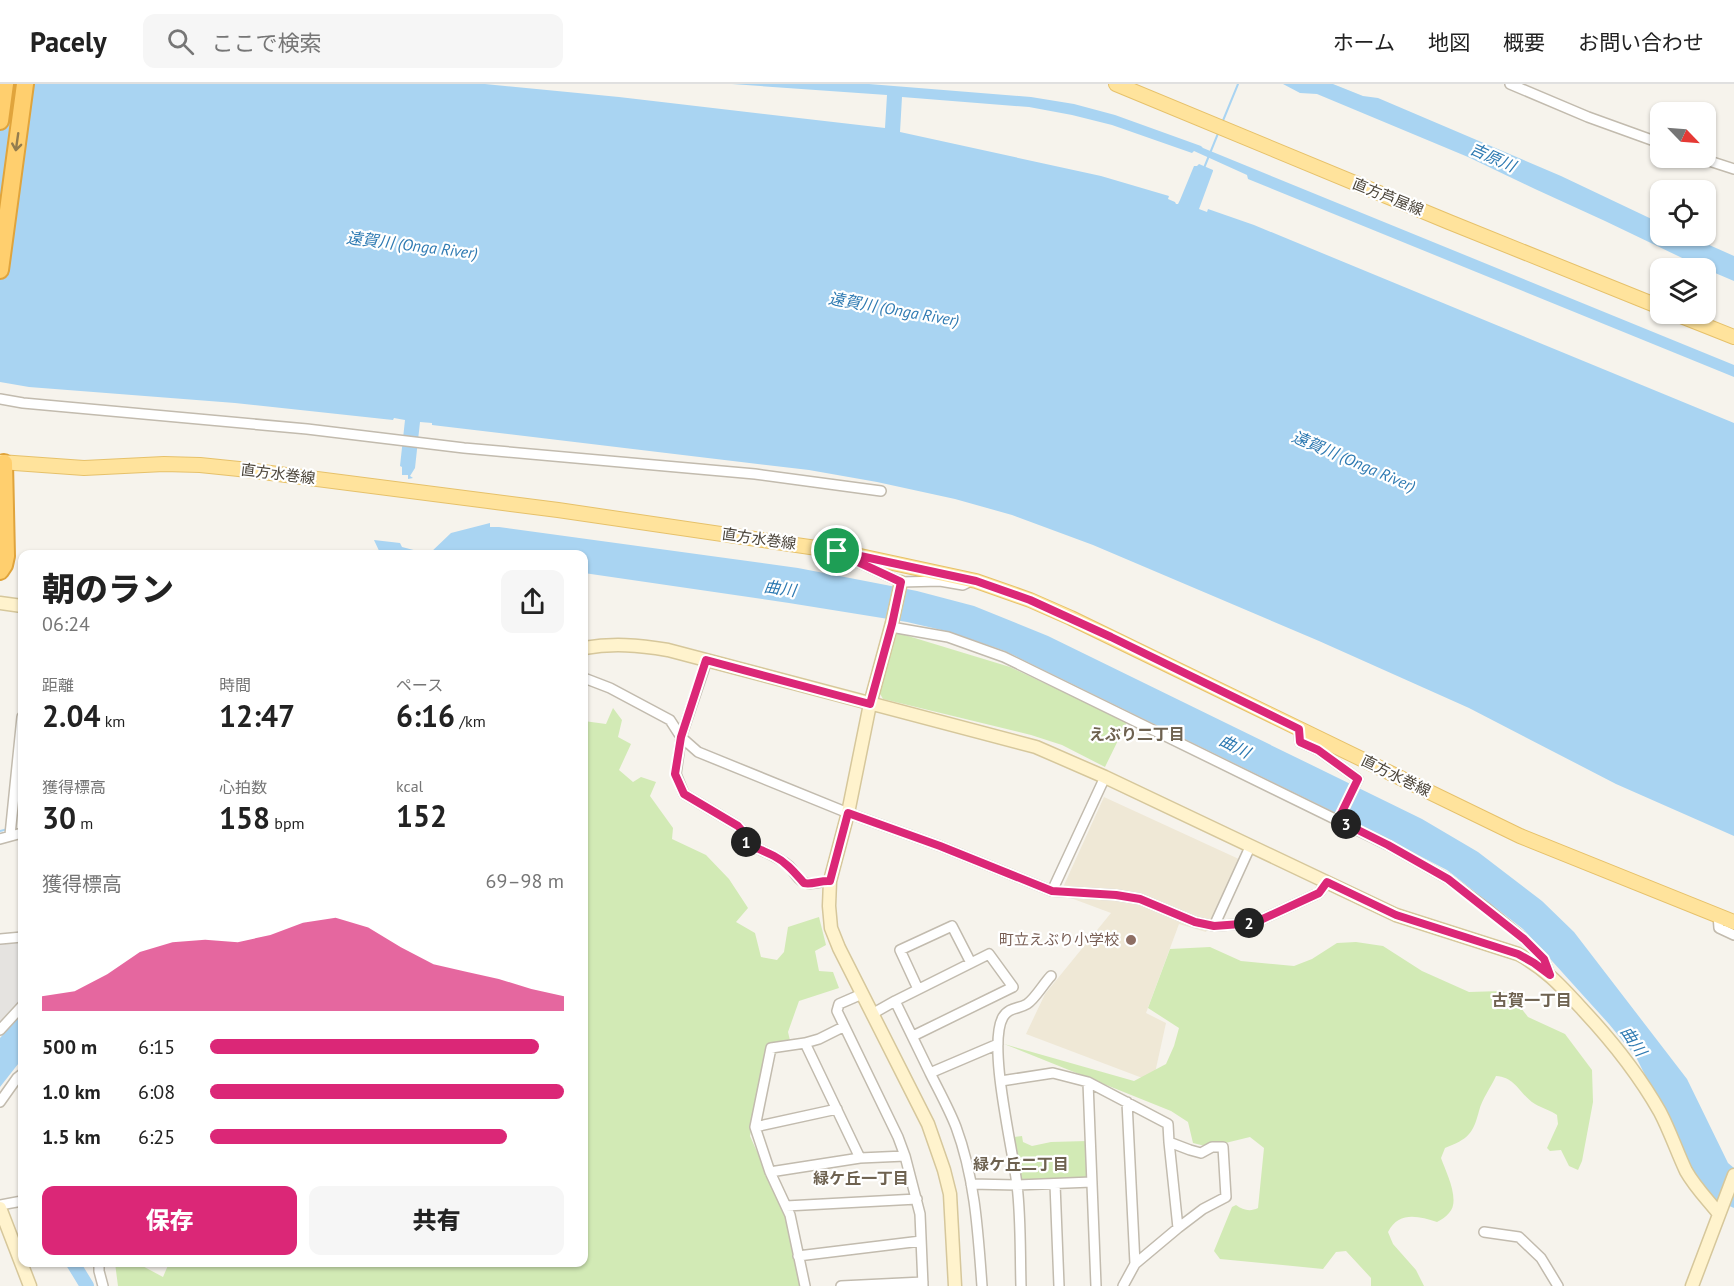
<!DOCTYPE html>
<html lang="ja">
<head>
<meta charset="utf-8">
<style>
	:root { --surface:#fff; --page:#f6f6f6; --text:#222; --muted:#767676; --line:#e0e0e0; --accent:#db2777 }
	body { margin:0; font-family:"PT Sans","Noto Sans JP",sans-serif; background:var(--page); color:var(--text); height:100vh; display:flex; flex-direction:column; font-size:22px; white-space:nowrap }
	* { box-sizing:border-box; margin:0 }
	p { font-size:20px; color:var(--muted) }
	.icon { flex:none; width:33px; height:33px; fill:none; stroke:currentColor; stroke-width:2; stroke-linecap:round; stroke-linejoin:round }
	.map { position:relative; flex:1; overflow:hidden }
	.details { position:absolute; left:18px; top:466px; width:570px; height:717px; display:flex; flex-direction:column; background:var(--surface); border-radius:12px; box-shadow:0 2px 4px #0004 }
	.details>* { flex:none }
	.needle { width:39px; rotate:115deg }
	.tools { position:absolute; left:1650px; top:18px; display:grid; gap:12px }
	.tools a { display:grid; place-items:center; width:66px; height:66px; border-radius:12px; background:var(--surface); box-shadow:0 2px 4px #0004; font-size:30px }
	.pin { position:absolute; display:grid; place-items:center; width:51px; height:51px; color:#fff; margin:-26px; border:3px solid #fff; border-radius:50%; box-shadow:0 2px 6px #0007 }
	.km { position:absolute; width:30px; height:30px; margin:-15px; border-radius:50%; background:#222; color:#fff; font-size:16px; line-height:30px; text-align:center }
	.round { display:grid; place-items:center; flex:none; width:63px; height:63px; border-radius:12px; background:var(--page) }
	.head { display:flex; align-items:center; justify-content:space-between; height:102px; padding:0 24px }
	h1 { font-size:33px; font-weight:800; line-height:45px }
	.figures { display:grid; grid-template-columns:repeat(3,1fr); gap:9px; height:102px; padding:6px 24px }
	.figures div { display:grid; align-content:center }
	.figures b { font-size:30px; font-weight:800 }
	.figures small { font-size:16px; font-weight:400 }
	.figures p { font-size:16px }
	.chart { height:168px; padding:12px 24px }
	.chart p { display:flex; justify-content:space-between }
	.chart svg { width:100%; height:108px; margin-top:6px; fill:var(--accent); opacity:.7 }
	.primary-button { display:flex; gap:12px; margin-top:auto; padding:12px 24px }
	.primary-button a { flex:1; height:69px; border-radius:12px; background:var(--accent); color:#fff; font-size:24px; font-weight:800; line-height:69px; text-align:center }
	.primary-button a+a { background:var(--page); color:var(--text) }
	ul { padding:0 24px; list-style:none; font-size:20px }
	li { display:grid; grid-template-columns:96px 72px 1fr; align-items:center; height:45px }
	li i { height:15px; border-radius:8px; background:var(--accent) }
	header { display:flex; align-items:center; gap:36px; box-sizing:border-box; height:84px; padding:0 30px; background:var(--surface); border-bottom:2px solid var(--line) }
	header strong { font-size:28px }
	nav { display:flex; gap:33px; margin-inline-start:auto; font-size:21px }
	.search { width:420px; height:54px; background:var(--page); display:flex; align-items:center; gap:15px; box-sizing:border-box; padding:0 21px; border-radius:12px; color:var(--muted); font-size:22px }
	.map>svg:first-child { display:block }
	.education { fill:#efe8d6 }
	.green { fill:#d2eab5 }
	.parking { fill:#e5e3e0 }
	.water { fill:#a9d4f2 }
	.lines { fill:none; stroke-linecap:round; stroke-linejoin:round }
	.stream { stroke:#a9d4f2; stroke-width:2 }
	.river { stroke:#a9d4f2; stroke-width:14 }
	.street-casing { stroke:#c2bbae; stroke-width:12 }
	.secondary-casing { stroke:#d6c79b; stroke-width:15 }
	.primary-casing { stroke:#e6c16a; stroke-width:16 }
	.highway-casing { stroke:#e0a43c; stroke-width:20 }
	.street { stroke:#fff; stroke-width:9 }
	.secondary { stroke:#fff3cd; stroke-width:12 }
	.primary { stroke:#ffe39c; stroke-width:14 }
	.highway { stroke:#ffcf6e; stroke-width:16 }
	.oneway { stroke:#937c4e }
	.route-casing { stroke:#fff; stroke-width:12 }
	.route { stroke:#db2777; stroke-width:8 }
	.education-dot { fill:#8d6e63; stroke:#fff; stroke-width:2 }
	.labels { text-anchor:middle; stroke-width:4.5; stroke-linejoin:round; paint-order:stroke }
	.street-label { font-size:15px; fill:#4b4439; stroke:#fff }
	.education-label { font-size:15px; fill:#785e54; stroke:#fff; text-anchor:end }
	.water-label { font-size:16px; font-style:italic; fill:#2e7ab2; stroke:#fff }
	.neighbourhood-label { font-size:16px; font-weight:bold; fill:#6e6250; stroke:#fff }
</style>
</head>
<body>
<header>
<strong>Pacely</strong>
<div class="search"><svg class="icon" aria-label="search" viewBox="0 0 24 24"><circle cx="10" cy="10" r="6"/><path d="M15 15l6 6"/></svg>ここで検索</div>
<nav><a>ホーム</a><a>地図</a><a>概要</a><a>お問い合わせ</a></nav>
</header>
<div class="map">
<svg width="1734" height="1202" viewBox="0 0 1734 1202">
	<rect width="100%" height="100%" fill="#f6f3ec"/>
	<path class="education" d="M 1104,713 L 1241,776 L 1206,848 L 1179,840 L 1146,929 L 1166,939 L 1153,998 L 1026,950 L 1045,910 L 1111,829 L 1060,810 Z"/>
	<path class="green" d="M 895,548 L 1010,583 L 1127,638 L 1105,683 L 1062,661 L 1031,651 L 883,615 L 879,608 Z
		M 613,624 L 622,636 L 618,653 L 631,660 L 619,686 L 633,698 L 641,693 L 656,698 L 650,712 L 673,744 L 672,755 L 706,771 L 729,795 L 748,824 L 736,838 L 755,849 L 761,873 L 777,876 L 784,868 L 788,843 L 819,833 L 826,861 L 815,867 L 819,887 L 833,888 L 839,904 L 799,917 L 788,948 L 792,965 L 766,972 L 750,1052 L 785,1130 L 800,1202 L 118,1202 L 115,1179 L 137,1179 L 163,1193 L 169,1179 L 584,1179 L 584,637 L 606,640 Z
		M 1356,858 L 1383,862 L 1422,887 L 1469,908 L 1502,907 L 1515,916 L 1528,933 L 1565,950 L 1592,986 L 1593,1018 L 1582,1077 L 1578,1086 L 1569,1082 L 1561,1066 L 1550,1067 L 1547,1064 L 1558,1040 L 1557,1031 C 1550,1026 1542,1024 1535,1020 C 1520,1011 1516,993 1496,992 C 1491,1003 1482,1015 1479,1027 C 1473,1050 1468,1055 1445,1064 L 1441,1074 C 1446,1088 1461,1117 1449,1129 C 1446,1133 1441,1136 1437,1138 C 1418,1132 1399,1127 1388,1148 L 1393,1160 L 1416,1186 L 1424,1202 L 1371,1202 L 1371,1194 L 1346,1167 L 1336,1168 L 1323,1185 L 1220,1175 L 1214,1167 L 1232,1123 L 1236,1121 C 1243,1126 1250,1128 1258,1124 L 1264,1064 L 1250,1053 L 1209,1063 L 1193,1059 L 1188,1038 L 1171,1027 L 1004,960 L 1134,997 L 1166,980 L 1174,962 L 1179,944 L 1148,924 L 1170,865 L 1210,863 L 1241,877 L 1294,882 L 1312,875 L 1337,859 Z
		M 1022,1052 L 1023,1058 L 1032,1062 L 1051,1058 L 1087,1057 L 1089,1091 L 1086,1095 L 1025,1097 L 1019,1093 L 1014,1053 Z"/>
	<path class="parking" d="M 22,857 L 22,914 L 0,937 L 0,859 Z"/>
	<path class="water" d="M 0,0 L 485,0 L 619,13 L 885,44 L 887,11 L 732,0 L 869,0 L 1031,13 L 1074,20 L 1115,31 L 1201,62 L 1203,64 L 1734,281 L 1734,293 L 1248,95 L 1247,91 L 1194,67 L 1192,69 L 1112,41 L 1072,31 L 1029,23 L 902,13 L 900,48 L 1101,92 L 1169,112 L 1168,115 L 1175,118 L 1176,120 L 1178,120 L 1180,116 L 1194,82 L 1197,82 L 1199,80 L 1213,86 L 1213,87 L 1199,125 L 1207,128 L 1208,125 L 1254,141 L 1734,339 L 1734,752 L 1616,700 L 1469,624 L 1319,557 L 1093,461 L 1012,431 L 955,415 L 877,398 L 809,386 L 432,341 L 432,339 L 420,338 L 415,384 L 410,392 L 413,394 L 408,395 L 408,391 L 402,391 L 402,383 L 400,382 L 405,336 L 394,334 L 393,336 L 235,319 L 29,303 L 0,298 Z
		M 1283,0 L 1333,0 L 1363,12 L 1378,14 L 1561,92 L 1660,139 L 1660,152 L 1689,152 L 1734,172 L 1734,197 L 1701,183 L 1605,137 L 1535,105 L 1468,73 L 1317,10 L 1300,9 Z
		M 490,439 L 490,443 L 499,443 L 798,484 L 917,507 L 974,522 L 1048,552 L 1422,735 L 1478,768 L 1542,817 L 1574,848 L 1687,995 L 1728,1079 L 1734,1084 L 1734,1124 L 1716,1116 L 1693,1087 L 1636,973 L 1609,940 L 1523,845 L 1447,786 L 1336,729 L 1005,567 L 950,548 L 907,538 L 789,519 L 584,489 L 584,471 L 381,471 L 374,456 L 400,459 L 402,463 L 429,470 L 451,449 Z
		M 22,930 L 22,975 L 0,1003 L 0,954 Z"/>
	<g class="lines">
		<path class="stream" d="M 1222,39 L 1238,0
			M 1204,84 L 1219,47
			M 0,747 L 8,745"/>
		<path class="river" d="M 73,1179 L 87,1202"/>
		<defs>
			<path id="street" d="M 1510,0 L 1588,33 L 1660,59
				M 1700,74 L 1734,85
				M 0,315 L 23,319 L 307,345 L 464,364 L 755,390 L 881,407
				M 848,476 L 858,478 L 901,498 L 940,497 L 963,501 L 967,499
				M 891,543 L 948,553 L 1004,573 L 1388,761 L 1448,795 L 1488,825 L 1524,855 L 1544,875 L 1550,891
				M 707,576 L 681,653 L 676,690 L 684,710 L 738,742 L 744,749 L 746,758 C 760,767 776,771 789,782 C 794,787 799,798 806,799 C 813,801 823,797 830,797
				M 584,594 L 610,604 L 670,636 L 681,653 L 698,668 L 848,729 L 940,762 L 1052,807 L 1116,811 L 1140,815 L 1195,838 L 1214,842 L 1254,839 L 1319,809 L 1327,798
				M 1299,645 L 1300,658 L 1318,666 L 1358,695 L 1338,736
				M 10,751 L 22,633
				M 0,755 L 22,749
				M 1052,807 L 1105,693
				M 1718,831 L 1719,844 L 1734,851
				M 1214,842 L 1250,763
				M 0,855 L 22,853
				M 918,905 L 900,866 L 952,842 L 971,879
				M 862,910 L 839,920 L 837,927 L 898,1053 L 905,1072 L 920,1130 L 923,1202
				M 895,917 L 930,989
				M 872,930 L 895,917 L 989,870 L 1013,903 L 913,952
				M 0,946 L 22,922
				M 805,959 L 819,955 L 843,943
				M 1001,997 L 1053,989 L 1088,998 L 1168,1040 L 1169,1058 L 1190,1066 L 1201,1069 L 1212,1063 L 1223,1063 L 1226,1113 L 1203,1125 L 1178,1144 L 1135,1180 L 1123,1202
				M 1088,998 L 1096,1202
				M 0,1018 L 17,994 L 22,990
				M 1127,1018 L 1135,1180
				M 755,1043 L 837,1025
				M 1169,1058 L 1178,1144
				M 770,1088 L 860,1074 L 905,1072
				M 971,1100 L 1017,1101 L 1092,1098
				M 1055,1100 L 1059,1202
				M 0,1121 L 22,1117
				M 786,1122 L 917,1115
				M 1484,1148 L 1519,1153 L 1541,1174 L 1558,1202
				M 798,1172 L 921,1157
				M 99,1179 L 99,1187 L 103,1202
				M 805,1202 L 790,1131 L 770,1088 L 755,1043 L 771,964 L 805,959 L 860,1074
				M 841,1202 L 923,1198
				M 982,1202 C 978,1148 975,1094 956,1043 C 949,1025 939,1007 930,989 L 998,960
				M 1021,1202 C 1020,1169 1021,1134 1017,1101 C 1013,1065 987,961 1003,933 C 1009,923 1019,925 1027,920 C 1035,915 1044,899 1051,892"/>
			<path id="secondary" d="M 901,498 L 892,539 L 870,620 L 848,729 L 830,797 L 829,822 L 831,844 L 839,864 L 928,1040 L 944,1086 L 950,1110 L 955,1202
				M 0,519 L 22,522
				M 584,564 C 613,559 638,561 668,566 L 1036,663 L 1105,693 L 1396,831 L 1518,870 C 1546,885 1561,902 1583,926 C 1612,957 1639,991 1660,1028 C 1670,1047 1677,1068 1686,1087 C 1695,1103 1708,1116 1719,1130
				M 0,1124 L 30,1202
				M 1692,1202 L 1734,1091"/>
			<path id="primary" d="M 1116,0 L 1449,138 L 1660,223
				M 1676,230 L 1734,253
				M 0,378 L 84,384 L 164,380 L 200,381 L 239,385 L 558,426 L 837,467 L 976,497 L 1030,516 L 1071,534 L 1520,752 L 1734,838"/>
			<path id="highway" d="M 0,37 L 5,0
				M 0,186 L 25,0
				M 0,487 L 4,481 L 6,472 L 4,379"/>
		</defs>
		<use href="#street" class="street-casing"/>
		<use href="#secondary" class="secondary-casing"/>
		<use href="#primary" class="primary-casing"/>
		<use href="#highway" class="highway-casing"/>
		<use href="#street" class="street"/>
		<use href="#secondary" class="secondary"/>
		<use href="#primary" class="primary"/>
		<use href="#highway" class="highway"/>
	</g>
	<defs><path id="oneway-shaft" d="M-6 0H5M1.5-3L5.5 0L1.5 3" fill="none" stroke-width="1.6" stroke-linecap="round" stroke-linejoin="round" transform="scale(1.5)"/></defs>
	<use class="oneway" href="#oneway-shaft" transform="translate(17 58) rotate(98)"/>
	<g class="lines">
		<defs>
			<path id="route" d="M 837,467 L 976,497 L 1030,516 L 1111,553 L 1299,645 L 1300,658 L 1318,666 L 1358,695 L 1338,736 L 1388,761 L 1448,795 L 1524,855 L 1544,875 L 1550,891 L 1534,879 L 1518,870 L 1396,831 L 1327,798 L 1319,809 L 1254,839 L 1214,842 L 1195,838 L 1140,815 L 1116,811 L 1052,807 L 940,762 L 848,729 L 830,797 C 821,796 812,801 804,799 C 795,789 786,778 774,772 C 764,767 755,764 746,758 L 744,749 L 738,742 L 684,710 L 675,690 L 681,653 L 706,576 L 870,620 L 892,540 L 901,498 L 858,478 L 839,474 Z"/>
		</defs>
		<use href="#route" class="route-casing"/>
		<use href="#route" class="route"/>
	</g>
	<circle class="education-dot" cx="1131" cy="856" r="6"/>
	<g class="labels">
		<g class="street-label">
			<text transform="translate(1388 113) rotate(22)" y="5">直方芦屋線</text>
			<text transform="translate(278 390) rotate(7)" y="5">直方水巻線</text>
			<text transform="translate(759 455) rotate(8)" y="5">直方水巻線</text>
			<text transform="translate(1396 692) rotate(26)" y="5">直方水巻線</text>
		</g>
		<g class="education-label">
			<text x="1119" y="861">町立えぶり小学校</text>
		</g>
		<g class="water-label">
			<text transform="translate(1493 73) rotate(24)" y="6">吉原川</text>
			<text transform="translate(412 161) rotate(7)" y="6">遠賀川 (Onga River)</text>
			<text transform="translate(894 225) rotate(10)" y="6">遠賀川 (Onga River)</text>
			<text transform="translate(1354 377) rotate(23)" y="6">遠賀川 (Onga River)</text>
			<text transform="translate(780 504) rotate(8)" y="6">曲川</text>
			<text transform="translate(1235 662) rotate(27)" y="6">曲川</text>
			<text transform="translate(1634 957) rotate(56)" y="6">曲川</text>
		</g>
		<g class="neighbourhood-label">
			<text x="1137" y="656">えぶり二丁目</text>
			<text x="1532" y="922">古賀一丁目</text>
			<text x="1021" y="1086">緑ケ丘二丁目</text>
			<text x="861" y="1100">緑ケ丘一丁目</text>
		</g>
	</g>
</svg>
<div class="tools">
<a><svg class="needle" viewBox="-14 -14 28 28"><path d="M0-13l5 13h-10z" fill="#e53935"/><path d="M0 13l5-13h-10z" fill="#767676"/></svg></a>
<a><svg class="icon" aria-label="locate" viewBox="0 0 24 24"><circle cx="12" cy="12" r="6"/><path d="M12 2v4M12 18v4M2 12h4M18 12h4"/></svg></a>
<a><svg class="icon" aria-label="layers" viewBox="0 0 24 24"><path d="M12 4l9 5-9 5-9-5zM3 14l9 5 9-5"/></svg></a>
</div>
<div class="pin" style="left:837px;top:467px;background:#1e9e55"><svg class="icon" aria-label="arrive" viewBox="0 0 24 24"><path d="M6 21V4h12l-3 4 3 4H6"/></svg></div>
<b class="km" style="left:746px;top:758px">1</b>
<b class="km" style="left:1249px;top:839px">2</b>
<b class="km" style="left:1346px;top:740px">3</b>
<section class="details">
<div class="head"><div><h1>朝のラン</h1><p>06:24</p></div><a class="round"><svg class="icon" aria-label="share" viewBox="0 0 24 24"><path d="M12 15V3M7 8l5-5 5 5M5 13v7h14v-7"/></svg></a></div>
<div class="figures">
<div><p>距離</p><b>2.04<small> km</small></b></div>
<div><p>時間</p><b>12:47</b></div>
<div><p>ペース</p><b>6:16<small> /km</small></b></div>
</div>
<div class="figures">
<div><p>獲得標高</p><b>30<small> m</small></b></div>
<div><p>心拍数</p><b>158<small> bpm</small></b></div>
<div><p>kcal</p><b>152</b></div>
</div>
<div class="chart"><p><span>獲得標高</span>69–98 m</p>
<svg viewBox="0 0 160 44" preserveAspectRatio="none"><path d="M0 44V38L10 36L20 29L30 20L40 16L50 15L60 16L70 13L80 8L90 6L100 10L110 18L120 25L130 28L140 31L150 35L160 38V44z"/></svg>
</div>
<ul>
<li><b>500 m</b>6:15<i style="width:93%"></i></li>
<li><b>1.0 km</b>6:08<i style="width:100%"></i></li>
<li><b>1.5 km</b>6:25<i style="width:84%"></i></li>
</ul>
<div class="primary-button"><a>保存</a><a>共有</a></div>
</section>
</div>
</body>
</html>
